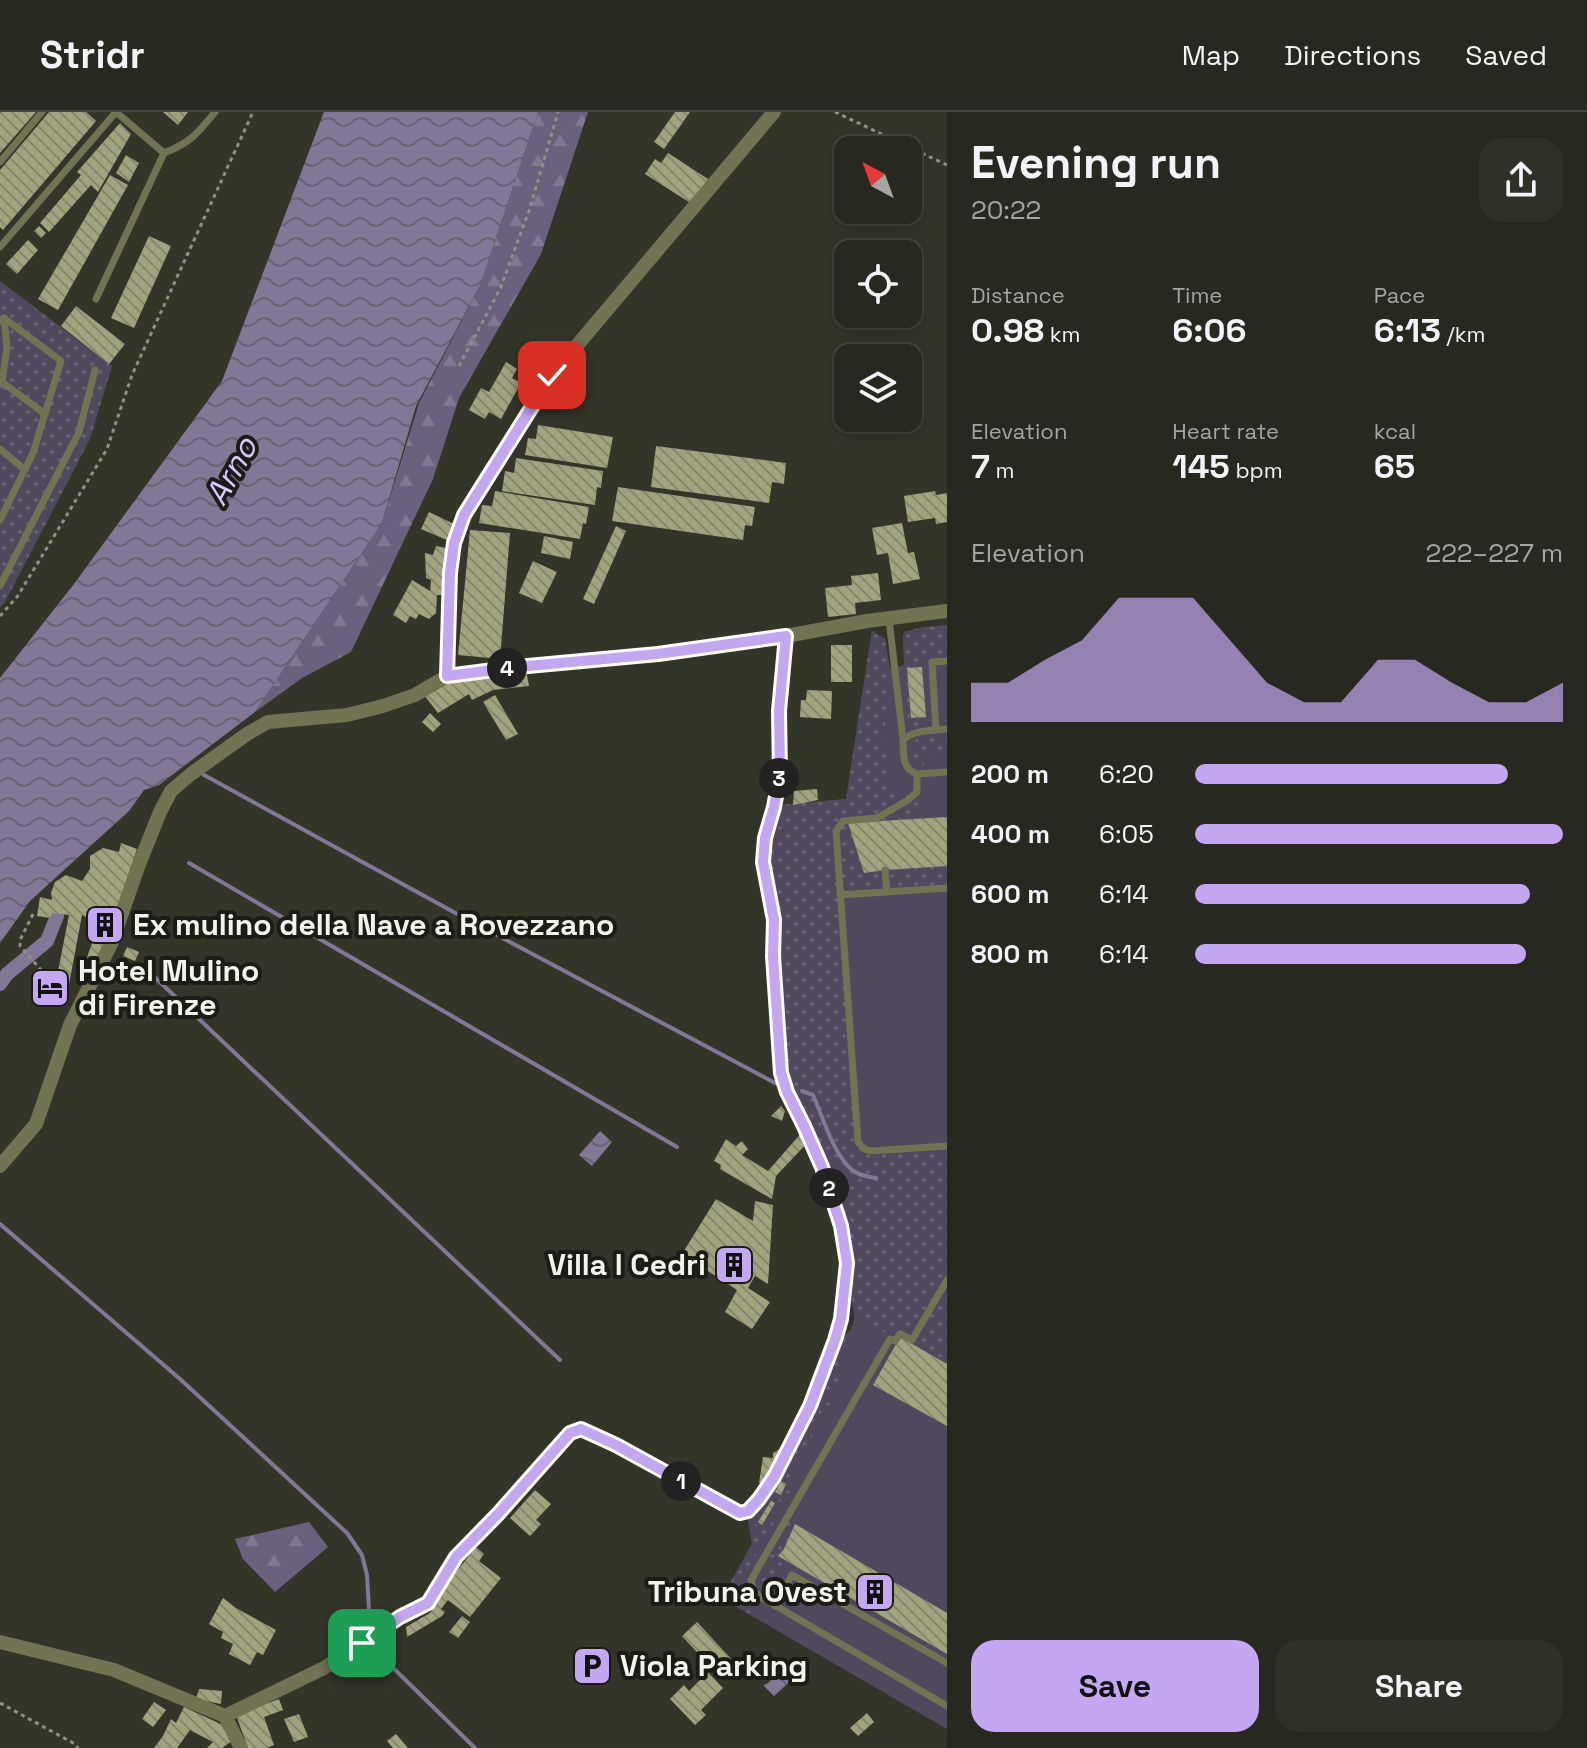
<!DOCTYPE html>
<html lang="en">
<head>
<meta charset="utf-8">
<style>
	:root { --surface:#27281f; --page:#2f3028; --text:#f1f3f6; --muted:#a4a6a4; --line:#43443d; --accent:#c4a7f1 }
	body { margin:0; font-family:"Space Grotesk",sans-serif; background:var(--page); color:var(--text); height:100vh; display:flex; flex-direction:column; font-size:30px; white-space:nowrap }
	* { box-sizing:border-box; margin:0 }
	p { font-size:26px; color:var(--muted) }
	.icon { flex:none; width:44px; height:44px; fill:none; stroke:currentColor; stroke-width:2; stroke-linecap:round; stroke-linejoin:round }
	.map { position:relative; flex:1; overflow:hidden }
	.sheet { display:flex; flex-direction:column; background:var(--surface); width:640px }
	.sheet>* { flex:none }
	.needle { width:52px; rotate:319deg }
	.tools { position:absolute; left:834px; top:24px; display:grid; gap:16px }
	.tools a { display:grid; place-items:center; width:88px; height:88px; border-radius:16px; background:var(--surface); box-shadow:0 4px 12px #0003,0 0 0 2px var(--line); font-size:40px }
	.pin { position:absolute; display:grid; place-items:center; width:68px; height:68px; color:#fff; margin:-34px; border-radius:16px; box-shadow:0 4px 12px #0006 }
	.km { position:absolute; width:40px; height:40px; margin:-20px; border-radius:50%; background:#222; color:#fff; font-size:22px; line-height:40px; text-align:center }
	.round { display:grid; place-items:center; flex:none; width:84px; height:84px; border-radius:24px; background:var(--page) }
	.headline { display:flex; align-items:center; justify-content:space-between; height:136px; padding:0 24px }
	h1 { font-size:44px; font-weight:800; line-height:60px }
	.figures { display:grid; grid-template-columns:repeat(3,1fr); gap:12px; height:136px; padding:8px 24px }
	.figures div { display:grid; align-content:center }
	.figures b { font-size:34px; font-weight:800 }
	.figures small { font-size:22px; font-weight:400 }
	.figures p { font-size:22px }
	.chart { height:224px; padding:16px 24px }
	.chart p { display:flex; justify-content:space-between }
	.chart svg { width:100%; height:144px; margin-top:8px; fill:var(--accent); opacity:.7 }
	.primary-button { display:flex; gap:16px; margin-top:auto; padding:16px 24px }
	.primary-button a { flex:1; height:92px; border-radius:24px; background:var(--accent); color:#111; font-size:32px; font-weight:800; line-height:92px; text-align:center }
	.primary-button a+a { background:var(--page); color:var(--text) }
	ul { padding:0 24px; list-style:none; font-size:26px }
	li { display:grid; grid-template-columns:128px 96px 1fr; align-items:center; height:60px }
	li i { height:20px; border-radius:10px; background:var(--accent) }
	header { display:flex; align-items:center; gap:48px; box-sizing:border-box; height:112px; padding:0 40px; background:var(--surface); border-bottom:2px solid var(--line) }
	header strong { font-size:38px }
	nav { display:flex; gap:44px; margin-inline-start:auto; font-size:28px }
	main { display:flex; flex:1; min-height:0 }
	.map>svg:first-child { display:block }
	.grass { fill:#50495d }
	.forest { fill:url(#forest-firs) }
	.park { fill:url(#park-dots) }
	.water { fill:url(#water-waves) }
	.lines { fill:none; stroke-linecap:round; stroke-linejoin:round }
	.stream { stroke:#837797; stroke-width:4 }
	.canal { stroke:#837797; stroke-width:14 }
	.building { fill:url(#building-back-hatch) }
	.path { stroke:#909187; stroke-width:3; stroke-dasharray:4 4; stroke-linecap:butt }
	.service { stroke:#717352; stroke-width:7 }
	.minor { stroke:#717352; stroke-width:14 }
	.route-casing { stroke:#fff; stroke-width:16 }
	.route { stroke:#c4a7f1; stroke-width:10 }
	.labels { text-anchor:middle; stroke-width:8; stroke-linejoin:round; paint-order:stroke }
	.poi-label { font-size:30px; font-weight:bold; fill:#f2f3eb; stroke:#1c1c17; text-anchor:start }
	.water-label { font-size:32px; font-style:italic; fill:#dbc6fe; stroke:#1c1c17 }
</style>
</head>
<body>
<header>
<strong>Stridr</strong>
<nav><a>Map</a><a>Directions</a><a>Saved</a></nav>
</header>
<main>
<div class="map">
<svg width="947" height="1636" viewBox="0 0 947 1636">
	<defs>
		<pattern id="forest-firs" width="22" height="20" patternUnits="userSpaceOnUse" patternTransform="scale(2)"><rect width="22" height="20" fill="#6c607f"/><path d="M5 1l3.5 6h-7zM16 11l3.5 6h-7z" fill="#817791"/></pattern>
		<pattern id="park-dots" width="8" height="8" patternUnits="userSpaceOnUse" patternTransform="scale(2)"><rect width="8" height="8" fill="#50495d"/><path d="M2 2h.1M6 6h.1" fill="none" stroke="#6a6474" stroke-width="1.8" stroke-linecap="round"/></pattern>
		<pattern id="water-waves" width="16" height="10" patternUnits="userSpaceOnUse" patternTransform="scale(2)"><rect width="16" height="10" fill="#837797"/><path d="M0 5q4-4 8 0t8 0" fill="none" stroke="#696273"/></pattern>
		<pattern id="building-back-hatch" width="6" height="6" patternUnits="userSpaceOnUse" patternTransform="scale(2)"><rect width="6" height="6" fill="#a1a37f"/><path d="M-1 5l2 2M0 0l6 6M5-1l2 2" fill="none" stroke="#87886e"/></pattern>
	</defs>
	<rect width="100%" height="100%" fill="#343529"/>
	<path class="grass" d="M 947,513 L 947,1617 L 728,1490 L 724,1486 L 724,1482 L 752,1432 L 748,1407 L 770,1378 L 839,1229 L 851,1217 L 855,1205 L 781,852 L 781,815 L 777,788 L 780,693 L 846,687 L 872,519 L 885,527 L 890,556 L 904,553 L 903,523 L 906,519 Z"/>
	<path class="forest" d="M 538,0 L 588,0 L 541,142 L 459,286 L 433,367 L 351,540 L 302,566 L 255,600 L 382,411 L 419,291 L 481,171 Z
		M 309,1410 L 328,1435 L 275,1480 L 243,1447 L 235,1427 Z"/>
	<path class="park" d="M 0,169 L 112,254 L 90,327 L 5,490 L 0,496 Z
		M 947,513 L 947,543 L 921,545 L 922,555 L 911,606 L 926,605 L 926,616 L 914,617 L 908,612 L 903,523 C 913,514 933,515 947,513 Z
		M 872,519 L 885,527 L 892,584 L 885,611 L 883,630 L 888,640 L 888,674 L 905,684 L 917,680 L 919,707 L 885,758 L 947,754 L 947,776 L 840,783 L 856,1022 L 864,1037 L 947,1034 L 947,1252 L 855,1205 L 849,1170 L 849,1128 L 793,977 L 787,952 L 781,852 L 781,815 L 770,749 L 772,719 L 780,693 L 846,687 Z
		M 947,625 L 947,642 L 923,643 L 924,656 L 916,656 L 912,652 L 912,632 L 917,627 Z
		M 847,1221 L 839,1254 L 840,1274 L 790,1363 L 788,1369 L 791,1371 L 789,1382 L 786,1387 L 784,1386 L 770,1378 L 839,1229 Z
		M 780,1387 L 785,1390 L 744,1464 C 742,1481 749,1487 763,1494 L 756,1506 L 724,1486 L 724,1482 L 752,1432 L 748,1407 L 762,1417 Z
		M 789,1409 L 795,1412 L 784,1437 L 778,1444 L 782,1447 L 781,1451 L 786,1455 L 770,1483 L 758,1475 L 758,1467 Z"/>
	<path class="water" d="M 324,0 L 538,0 L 481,171 L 416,294 L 382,411 L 255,600 L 159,673 L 144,678 L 129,699 L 30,789 L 0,831 L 0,566 L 74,472 L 222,269 Z
		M 600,1019 L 612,1030 L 592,1054 L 579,1043 Z
		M 786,1553 L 796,1564 L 774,1584 L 763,1573 L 768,1571 Z"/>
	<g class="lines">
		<path class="stream" d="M 204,663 L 459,803 L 777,972
			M 189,751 L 677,1035
			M 146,857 L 560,1248
			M 802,979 L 813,983 C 823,1005 833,1042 852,1058 C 859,1063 868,1065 876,1066
			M 0,1112 L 180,1267 L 347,1421 L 362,1443 L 367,1463 L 370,1515
			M 384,1547 L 475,1636"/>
		<path class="canal" d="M 0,872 L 7,862 L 47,829 L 57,804"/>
	</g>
	<path class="building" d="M 1,0 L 36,0 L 0,41 L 0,1 Z
		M 49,0 L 86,0 L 96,9 L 3,118 L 0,115 L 0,58 Z
		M 163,0 L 188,0 L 178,13 Z
		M 675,0 L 690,0 L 664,37 L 654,30 Z
		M 120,11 L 131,22 L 98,80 L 91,73 L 49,120 L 40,111 L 81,63 L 77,60 Z
		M 668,41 L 708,67 L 692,92 L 645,62 L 655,47 L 661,51 Z
		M 126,43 L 139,51 L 129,70 L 116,61 Z
		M 110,63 L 128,73 L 58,198 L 38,187 Z
		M 39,114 L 46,121 L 41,126 L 34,119 Z
		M 149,124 L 171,134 L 134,216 L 111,206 Z
		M 28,128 L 38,138 L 17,162 L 6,152 Z
		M 76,194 L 125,232 L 109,252 L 61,214 Z
		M 506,250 L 517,257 L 512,266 L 521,271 L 501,307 L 489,300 L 485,307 L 469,298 L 481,276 L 489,280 Z
		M 538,313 L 613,325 L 607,356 L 525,343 L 528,326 L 536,327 Z
		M 656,334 L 786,351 L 784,372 L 772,370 L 769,391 L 651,375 Z
		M 516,346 L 603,359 L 601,376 L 597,375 L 595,393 L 502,379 L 505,359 L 514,361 Z
		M 618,375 L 755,395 L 752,414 L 745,413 L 743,428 L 612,409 Z
		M 495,379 L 589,395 L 586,412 L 583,411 L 580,427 L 479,411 L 482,393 L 492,394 Z
		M 935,379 L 936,383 L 947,381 L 947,410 L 936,412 L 935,406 L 908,410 L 904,384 Z
		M 429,400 L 454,412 L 447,428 L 421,417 Z
		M 902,411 L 908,441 L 914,440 L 920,467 L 893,472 L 888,441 L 877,443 L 872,416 Z
		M 616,414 L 626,419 L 594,492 L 583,487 Z
		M 470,418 L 510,421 L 500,547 L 458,543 Z
		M 544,424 L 573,430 L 570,447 L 541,441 Z
		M 436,434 L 446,436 L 444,483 L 437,483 L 436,501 L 429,507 L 419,502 L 416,507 L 410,504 L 406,511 L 393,503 L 412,468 L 430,479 L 431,468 L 426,466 L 425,441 L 433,443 Z
		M 533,449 L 557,460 L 542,491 L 519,481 Z
		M 878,461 L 881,488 L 855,491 L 856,502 L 828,505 L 825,476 L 852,473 L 851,464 Z
		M 831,533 L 852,533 L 852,570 L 831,570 Z
		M 922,555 L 926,605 L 911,606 L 907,556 Z
		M 526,557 L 529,574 L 493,578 L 472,588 L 469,582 L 438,601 L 424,583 L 442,572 L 462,567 Z
		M 807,578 L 832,579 L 831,607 L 800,605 L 801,588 L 806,588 Z
		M 495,583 L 518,622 L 506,628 L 483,590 Z
		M 430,601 L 441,612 L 433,620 L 422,610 Z
		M 817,677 L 818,688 L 793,693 L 794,679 Z
		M 947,705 L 947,754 L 885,758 L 864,761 L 848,711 Z
		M 121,731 L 137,737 L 110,819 L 82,803 L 67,883 L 54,880 L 69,803 L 52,801 L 50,806 L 37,804 L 40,785 L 52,788 L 51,781 L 55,770 L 66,763 L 82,769 L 90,757 L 90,744 L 103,736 L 119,740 Z
		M 95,823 L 107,828 L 88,864 L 81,862 Z
		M 127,835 L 139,840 L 135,849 L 123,844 Z
		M 781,994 L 785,999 L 782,1009 L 771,1004 Z
		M 803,1019 L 809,1029 L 776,1064 L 772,1087 L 720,1057 L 721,1053 L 714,1049 L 726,1027 L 736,1034 L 742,1029 L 748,1037 L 742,1043 L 768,1059 Z
		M 716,1087 L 753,1109 L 755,1089 L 773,1093 L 768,1172 L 755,1164 L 748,1176 L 770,1190 L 752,1217 L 725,1200 L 737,1178 L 682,1142 Z
		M 900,1225 L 947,1252 L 947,1314 L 873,1273 Z
		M 780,1337 L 767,1373 L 759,1371 L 763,1345 L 773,1346 L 773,1341 Z
		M 781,1369 L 786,1372 L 781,1383 L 775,1380 Z
		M 535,1378 L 551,1392 L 536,1408 L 541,1412 L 530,1424 L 510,1406 Z
		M 771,1389 L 775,1391 L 762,1413 L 758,1410 Z
		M 795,1412 L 947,1501 L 947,1542 L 778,1444 L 784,1437 Z
		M 476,1435 L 484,1442 L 479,1449 L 501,1466 L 470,1505 L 448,1488 L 441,1497 L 445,1500 L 442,1504 L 407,1525 L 406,1515 L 430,1501 L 436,1493 L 432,1490 Z
		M 223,1486 L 236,1496 L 276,1518 L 263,1543 L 257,1540 L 250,1553 L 229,1542 L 233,1532 L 221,1526 L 223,1520 L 209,1512 Z
		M 462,1504 L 470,1510 L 458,1526 L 449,1520 Z
		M 697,1510 L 735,1551 L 720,1565 L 682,1524 Z
		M 362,1511 L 368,1520 L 342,1538 L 336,1529 Z
		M 708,1560 L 723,1576 L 701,1598 L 706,1603 L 695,1613 L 670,1587 L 684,1573 L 689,1579 Z
		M 199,1577 L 222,1579 L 221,1592 L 196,1587 Z
		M 279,1587 L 283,1598 L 264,1605 L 274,1633 L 267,1636 L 248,1636 L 236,1603 Z
		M 154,1590 L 166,1598 L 153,1615 L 142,1607 Z
		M 184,1595 L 225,1614 L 232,1629 L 222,1636 L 207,1636 L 213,1630 L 190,1618 L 177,1636 L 154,1636 L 163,1624 L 171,1607 L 176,1611 Z
		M 867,1601 L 874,1610 L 858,1624 L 850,1616 Z
		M 299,1602 L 308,1625 L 294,1630 L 284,1607 Z
		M 396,1622 L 408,1636 L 393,1636 L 387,1629 Z"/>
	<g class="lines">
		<path class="path" d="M 835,0 L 947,53
			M 459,254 L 500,177 L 529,99 L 558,0
			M 0,504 L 17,485 L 107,337 L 132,263 L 253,0
			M 33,802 L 20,828 L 20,834 L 42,859 L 45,868
			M 0,1591 L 75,1632 L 78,1636"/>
		<path class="service" d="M 164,41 C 190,31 198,21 215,0
			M 0,50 L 42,0
			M 0,135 L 116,0
			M 96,187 L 164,41 L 116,0
			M 0,209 L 4,206 L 61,249 L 33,341 L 0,408
			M 2,270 L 45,302
			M 0,272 L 2,270 L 7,235 L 4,206
			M 0,337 L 25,358
			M 0,474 L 79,320 L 95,258
			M 889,507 L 903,628
			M 936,618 L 932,550 L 947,549
			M 947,660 L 917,662 L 917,680 L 908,688 L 877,706 L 843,709 L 836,719 L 858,1030 L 864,1037 L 871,1039 L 947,1034
			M 917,662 C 901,656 904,643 903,628 C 915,617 932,619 947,617
			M 885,758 L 887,780
			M 840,783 L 947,776
			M 947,1168 L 912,1228 L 900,1222 L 895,1229 L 890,1227 L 751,1468 L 754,1479 L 759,1484 L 947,1594
			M 775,1494 L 792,1463 L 947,1551"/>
		<path class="minor" d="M 447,564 L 450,461 L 454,431 L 464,403 L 480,375 L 552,263 L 774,0
			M 0,1054 L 36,1012 L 70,913 L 112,830 L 138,755 L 160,700 L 171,679 L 191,662 L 247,622 L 268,610 L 347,603 L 383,594 L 415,583 L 447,564 L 517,555 L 658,542 L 786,524 L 867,509 L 947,499
			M 0,1530 L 114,1558 L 225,1604 L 241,1636
			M 225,1604 L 324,1556 L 400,1505 L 428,1491 L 456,1445 L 498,1402 L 570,1321 L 581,1317 L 616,1333 L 740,1401 L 748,1399 L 759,1387 L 774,1365 L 810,1294 L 835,1228 L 841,1207 L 847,1151 L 841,1114 L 822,1055 L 804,1014 L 787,980 L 781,961 L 773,844 L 774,808 L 763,750 L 765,726 L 774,695 L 780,663 L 779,599 L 786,524"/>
	</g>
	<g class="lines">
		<defs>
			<path id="route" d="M 362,1531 L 400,1505 L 428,1491 L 456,1445 L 498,1402 L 570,1321 L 581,1317 L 616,1333 L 740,1401 L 748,1399 L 759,1387 L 774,1365 L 810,1294 L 835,1228 L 841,1207 L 847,1151 L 841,1114 L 822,1055 L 804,1014 L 787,980 L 781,961 L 773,844 L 774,808 L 763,750 L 765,726 L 774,695 L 780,663 L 779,599 L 786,524 L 658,542 L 517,555 L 447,564 L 450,461 L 454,431 L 464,403 L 552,263"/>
		</defs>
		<use href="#route" class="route-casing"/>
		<use href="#route" class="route"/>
	</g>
	<defs>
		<symbol id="building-square" viewBox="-11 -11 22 22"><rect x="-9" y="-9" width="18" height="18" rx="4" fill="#c4a7f1" stroke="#1c1c17"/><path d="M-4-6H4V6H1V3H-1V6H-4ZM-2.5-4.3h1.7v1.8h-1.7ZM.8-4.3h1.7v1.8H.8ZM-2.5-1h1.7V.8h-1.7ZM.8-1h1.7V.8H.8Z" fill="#111"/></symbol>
		<symbol id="hotel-square" viewBox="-11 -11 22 22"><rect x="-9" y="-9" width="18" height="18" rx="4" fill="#c4a7f1" stroke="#1c1c17"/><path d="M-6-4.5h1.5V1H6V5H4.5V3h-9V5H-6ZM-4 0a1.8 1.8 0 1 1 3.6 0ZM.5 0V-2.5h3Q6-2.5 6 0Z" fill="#111"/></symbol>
		<symbol id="parking-square" viewBox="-11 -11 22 22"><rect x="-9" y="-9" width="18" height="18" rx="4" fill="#c4a7f1" stroke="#1c1c17"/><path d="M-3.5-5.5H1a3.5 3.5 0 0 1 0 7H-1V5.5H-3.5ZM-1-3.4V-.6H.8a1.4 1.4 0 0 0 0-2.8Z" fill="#111"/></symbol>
	</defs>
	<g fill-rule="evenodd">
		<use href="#building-square" x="83" y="791" width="44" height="44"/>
		<use href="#hotel-square" x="28" y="854" width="44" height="44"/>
		<use href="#building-square" x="712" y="1131" width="44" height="44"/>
		<use href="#building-square" x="853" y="1458" width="44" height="44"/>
		<use href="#parking-square" x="570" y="1532" width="44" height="44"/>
	</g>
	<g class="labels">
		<g class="poi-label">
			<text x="133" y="823">Ex mulino della Nave a Rovezzano</text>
			<text x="78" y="869">Hotel Mulino<tspan x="78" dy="34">di Firenze</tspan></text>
			<text x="706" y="1163" text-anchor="end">Villa I Cedri</text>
			<text x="847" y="1490" text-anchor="end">Tribuna Ovest</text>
			<text x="620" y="1564">Viola Parking</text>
		</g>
		<g class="water-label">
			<text transform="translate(231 359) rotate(-61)" y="11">Arno</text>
		</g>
	</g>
</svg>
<div class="tools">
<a><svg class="needle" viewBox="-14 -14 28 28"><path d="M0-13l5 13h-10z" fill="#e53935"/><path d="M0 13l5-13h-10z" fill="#a4a6a4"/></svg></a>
<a><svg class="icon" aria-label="locate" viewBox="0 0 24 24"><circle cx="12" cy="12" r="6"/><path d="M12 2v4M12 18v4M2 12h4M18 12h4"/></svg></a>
<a><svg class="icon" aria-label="layers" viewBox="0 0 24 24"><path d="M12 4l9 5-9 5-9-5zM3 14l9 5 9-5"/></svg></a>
</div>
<div class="pin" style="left:362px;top:1531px;background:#1e9e55"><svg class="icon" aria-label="arrive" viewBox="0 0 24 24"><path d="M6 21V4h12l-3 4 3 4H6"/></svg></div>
<div class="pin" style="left:552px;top:263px;background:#d93025"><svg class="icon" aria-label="check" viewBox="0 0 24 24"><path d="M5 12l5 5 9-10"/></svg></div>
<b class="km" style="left:681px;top:1369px">1</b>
<b class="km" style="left:829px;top:1076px">2</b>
<b class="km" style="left:779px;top:666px">3</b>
<b class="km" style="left:507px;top:556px">4</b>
</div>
<section class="sheet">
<div class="headline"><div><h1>Evening run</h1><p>20:22</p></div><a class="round"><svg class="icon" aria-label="share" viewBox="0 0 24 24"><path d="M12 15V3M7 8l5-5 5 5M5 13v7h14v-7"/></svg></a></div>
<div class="figures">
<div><p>Distance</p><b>0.98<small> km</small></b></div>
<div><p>Time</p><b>6:06</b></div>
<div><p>Pace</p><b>6:13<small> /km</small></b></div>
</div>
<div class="figures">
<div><p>Elevation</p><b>7<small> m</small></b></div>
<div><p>Heart rate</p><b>145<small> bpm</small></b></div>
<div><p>kcal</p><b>65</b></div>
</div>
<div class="chart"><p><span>Elevation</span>222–227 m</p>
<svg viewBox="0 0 160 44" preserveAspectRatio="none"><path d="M0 44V32L10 32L20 25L30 19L40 6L50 6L60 6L70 19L80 32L90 38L100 38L110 25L120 25L130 32L140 38L150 38L160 32V44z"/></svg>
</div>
<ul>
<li><b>200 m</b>6:20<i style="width:85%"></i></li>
<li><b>400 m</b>6:05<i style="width:100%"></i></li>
<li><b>600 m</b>6:14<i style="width:91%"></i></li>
<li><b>800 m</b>6:14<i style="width:90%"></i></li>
</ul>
<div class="primary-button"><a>Save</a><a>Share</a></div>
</section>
</main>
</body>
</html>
